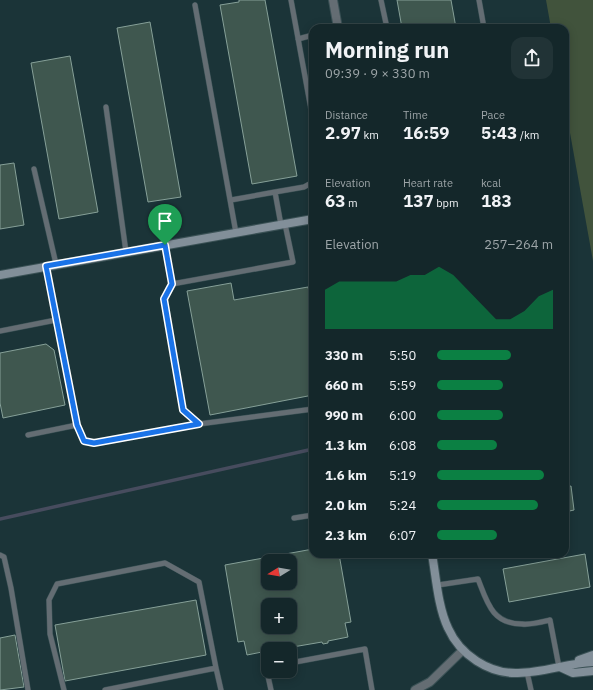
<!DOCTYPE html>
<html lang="en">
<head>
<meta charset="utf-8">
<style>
	:root { --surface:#14272a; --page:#213336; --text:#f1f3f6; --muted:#9da5a8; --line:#334447; --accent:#0b8043 }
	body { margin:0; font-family:"IBM Plex Sans",sans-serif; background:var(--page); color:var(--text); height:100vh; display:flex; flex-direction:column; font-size:15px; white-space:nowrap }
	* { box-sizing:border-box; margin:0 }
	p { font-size:13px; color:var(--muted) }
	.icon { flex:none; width:22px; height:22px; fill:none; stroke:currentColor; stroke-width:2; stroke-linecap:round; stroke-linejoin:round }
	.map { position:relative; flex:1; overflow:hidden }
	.side { position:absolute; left:309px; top:24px; width:260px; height:534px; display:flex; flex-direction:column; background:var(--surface); border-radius:12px; box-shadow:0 2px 10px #0003,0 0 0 1px var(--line) }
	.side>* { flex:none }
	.needle { width:26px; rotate:259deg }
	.controls { position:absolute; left:261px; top:554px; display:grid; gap:8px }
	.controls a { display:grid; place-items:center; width:36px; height:36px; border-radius:8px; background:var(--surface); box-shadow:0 2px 10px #0003,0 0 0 1px var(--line); font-size:20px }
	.pin { position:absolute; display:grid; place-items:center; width:34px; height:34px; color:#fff; margin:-41px -17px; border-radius:50% 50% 50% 0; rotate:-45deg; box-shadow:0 0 4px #0007 }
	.pin .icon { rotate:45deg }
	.round { display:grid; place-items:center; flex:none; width:42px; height:42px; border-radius:12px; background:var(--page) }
	.headline { display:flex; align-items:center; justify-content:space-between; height:68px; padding:0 16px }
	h1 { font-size:22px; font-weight:700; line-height:30px }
	.figures { display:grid; grid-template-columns:repeat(3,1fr); gap:6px; height:68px; padding:4px 16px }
	.figures div { display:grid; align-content:center }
	.figures b { font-size:17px; font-weight:700 }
	.figures small { font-size:11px; font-weight:400 }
	.figures p { font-size:11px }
	.chart { height:112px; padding:8px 16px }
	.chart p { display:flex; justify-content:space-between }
	.chart svg { width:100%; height:72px; margin-top:4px; fill:var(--accent); opacity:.7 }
	ul { padding:0 16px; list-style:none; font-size:13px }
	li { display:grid; grid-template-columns:64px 48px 1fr; align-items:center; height:30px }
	li i { height:10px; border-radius:5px; background:var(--accent) }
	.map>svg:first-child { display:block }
	.green { fill:#41533c }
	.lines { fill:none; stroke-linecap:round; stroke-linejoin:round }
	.stream { stroke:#474c5e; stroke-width:3.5 }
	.building { fill:#3f574f; stroke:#86a098; fill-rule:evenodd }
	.lane-casing { stroke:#3a5155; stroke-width:6 }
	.street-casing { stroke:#3a5155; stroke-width:10 }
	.secondary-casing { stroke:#3a5155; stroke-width:10 }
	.lane { stroke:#646d73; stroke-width:5 }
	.street { stroke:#646d73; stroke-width:8 }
	.secondary { stroke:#828f99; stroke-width:8 }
	.route-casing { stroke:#fff; stroke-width:8 }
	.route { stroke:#1a73e8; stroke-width:5 }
</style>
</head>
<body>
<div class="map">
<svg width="593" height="690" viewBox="0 0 593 690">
	<rect width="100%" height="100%" fill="#1b3438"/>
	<path class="green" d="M 546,0 L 593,0 L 593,261 L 565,105 L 565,28 L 551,28 Z"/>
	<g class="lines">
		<path class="stream" d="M 0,519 L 313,449"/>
	</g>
	<path class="building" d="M 239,0 L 265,0 L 297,176 L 252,184 L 220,5 L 239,2 Z
		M 397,0 L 451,0 L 456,28 L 402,28 Z
		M 150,22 L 181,197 L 148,202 L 117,28 Z
		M 70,56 L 98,212 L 59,219 L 31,63 Z
		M 14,163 L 24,225 L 0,229 L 0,165 Z
		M 231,283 L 234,300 L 308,287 L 313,312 L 313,395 L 210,415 L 187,291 Z
		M 46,344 L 54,350 L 65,405 L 3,418 L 0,403 L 0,353 Z
		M 571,486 L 574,510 L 565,512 L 565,487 Z
		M 313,549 L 313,554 L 339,554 L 351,622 L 345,623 L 348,637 L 328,641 L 328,643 L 323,644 L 322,642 L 281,649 L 268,649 L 268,654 L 267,651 L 247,655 L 244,641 L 238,642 L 225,565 ZM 268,561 L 290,561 L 290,583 L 268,583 ZM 268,605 L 290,605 L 290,627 L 268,627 Z
		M 585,554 L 590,587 L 509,602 L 503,569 Z
		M 196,600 L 206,655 L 65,681 L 55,625 Z
		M 15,635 L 24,687 L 0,690 L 0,638 Z"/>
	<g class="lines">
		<defs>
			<path id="lane" d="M 291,0 L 313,120
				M 381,0 L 387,28
				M 479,0 L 484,28
				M 195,5 L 236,233
				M 298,39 L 313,35
				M 307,85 L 313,83
				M 106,107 L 126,252
				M 34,169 L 56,264
				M 231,200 L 275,192
				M 281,225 L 275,192 L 304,187 L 313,182
				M 165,245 L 172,284 L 293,262 L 285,224
				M 172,284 L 164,299 L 183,410 L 199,424 L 313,409
				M 0,331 L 56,320
				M 77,425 L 84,441 L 94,443 L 199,424
				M 28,435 L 77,425 L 46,266
				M 294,518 L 313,515
				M 0,555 L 4,557 L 11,588 L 28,690
				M 438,585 L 478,579 C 487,602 492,624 522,624 C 531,625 542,622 550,620 L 559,667
				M 290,663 L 365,649 L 372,690
				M 268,666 L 266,667 L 271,690
				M 527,672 L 531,690
				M 64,690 L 50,634 L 49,600 L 57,584 L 165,563 L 199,582 L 216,668
				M 105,690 L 216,668 L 221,690"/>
			<path id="street" d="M 333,0 L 338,28
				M 415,690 L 430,682 L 463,650"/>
			<path id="secondary" d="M 0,275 L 313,219
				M 432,554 C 436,577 438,607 448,628 C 460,655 489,674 518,673 C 543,673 568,663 593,662
				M 579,660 L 593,655
				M 560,667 L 573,673 L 593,671"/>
		</defs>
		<use href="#lane" class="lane-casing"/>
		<use href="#street" class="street-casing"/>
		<use href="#secondary" class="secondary-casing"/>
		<use href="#lane" class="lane"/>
		<use href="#street" class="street"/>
		<use href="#secondary" class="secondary"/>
	</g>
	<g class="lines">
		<defs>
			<path id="route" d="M 165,245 L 172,284 L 164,299 L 183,410 L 199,424 L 94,443 L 84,441 L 77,425 L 46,266 Z"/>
		</defs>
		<use href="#route" class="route-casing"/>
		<use href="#route" class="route"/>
	</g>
</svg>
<div class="controls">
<a><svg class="needle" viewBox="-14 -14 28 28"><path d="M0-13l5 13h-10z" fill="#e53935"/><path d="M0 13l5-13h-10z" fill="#9da5a8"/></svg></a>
<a>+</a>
<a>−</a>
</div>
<div class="pin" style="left:165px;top:245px;background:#1e9e55"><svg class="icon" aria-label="arrive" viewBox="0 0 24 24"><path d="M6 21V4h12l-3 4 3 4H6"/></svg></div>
<section class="side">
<div class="headline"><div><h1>Morning run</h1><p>09:39 · 9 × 330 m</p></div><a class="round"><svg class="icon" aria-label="share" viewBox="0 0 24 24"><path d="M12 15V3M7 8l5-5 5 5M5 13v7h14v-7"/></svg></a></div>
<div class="figures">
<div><p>Distance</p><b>2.97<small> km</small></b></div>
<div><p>Time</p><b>16:59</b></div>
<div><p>Pace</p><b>5:43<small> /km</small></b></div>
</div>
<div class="figures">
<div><p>Elevation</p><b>63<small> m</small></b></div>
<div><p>Heart rate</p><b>137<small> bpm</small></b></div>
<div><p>kcal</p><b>183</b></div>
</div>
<div class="chart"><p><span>Elevation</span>257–264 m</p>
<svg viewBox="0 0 160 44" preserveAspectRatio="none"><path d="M0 44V20L10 15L20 15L30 15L40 15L50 15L60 11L70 11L80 6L90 11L100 20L110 29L120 38L130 38L140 33L150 24L160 20V44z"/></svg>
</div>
<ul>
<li><b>330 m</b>5:50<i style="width:64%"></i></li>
<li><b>660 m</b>5:59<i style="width:57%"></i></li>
<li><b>990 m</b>6:00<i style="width:57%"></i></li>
<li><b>1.3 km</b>6:08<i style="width:52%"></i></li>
<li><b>1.6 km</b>5:19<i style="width:92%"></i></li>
<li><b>2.0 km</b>5:24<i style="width:87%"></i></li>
<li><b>2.3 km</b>6:07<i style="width:52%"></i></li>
</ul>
</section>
</div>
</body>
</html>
